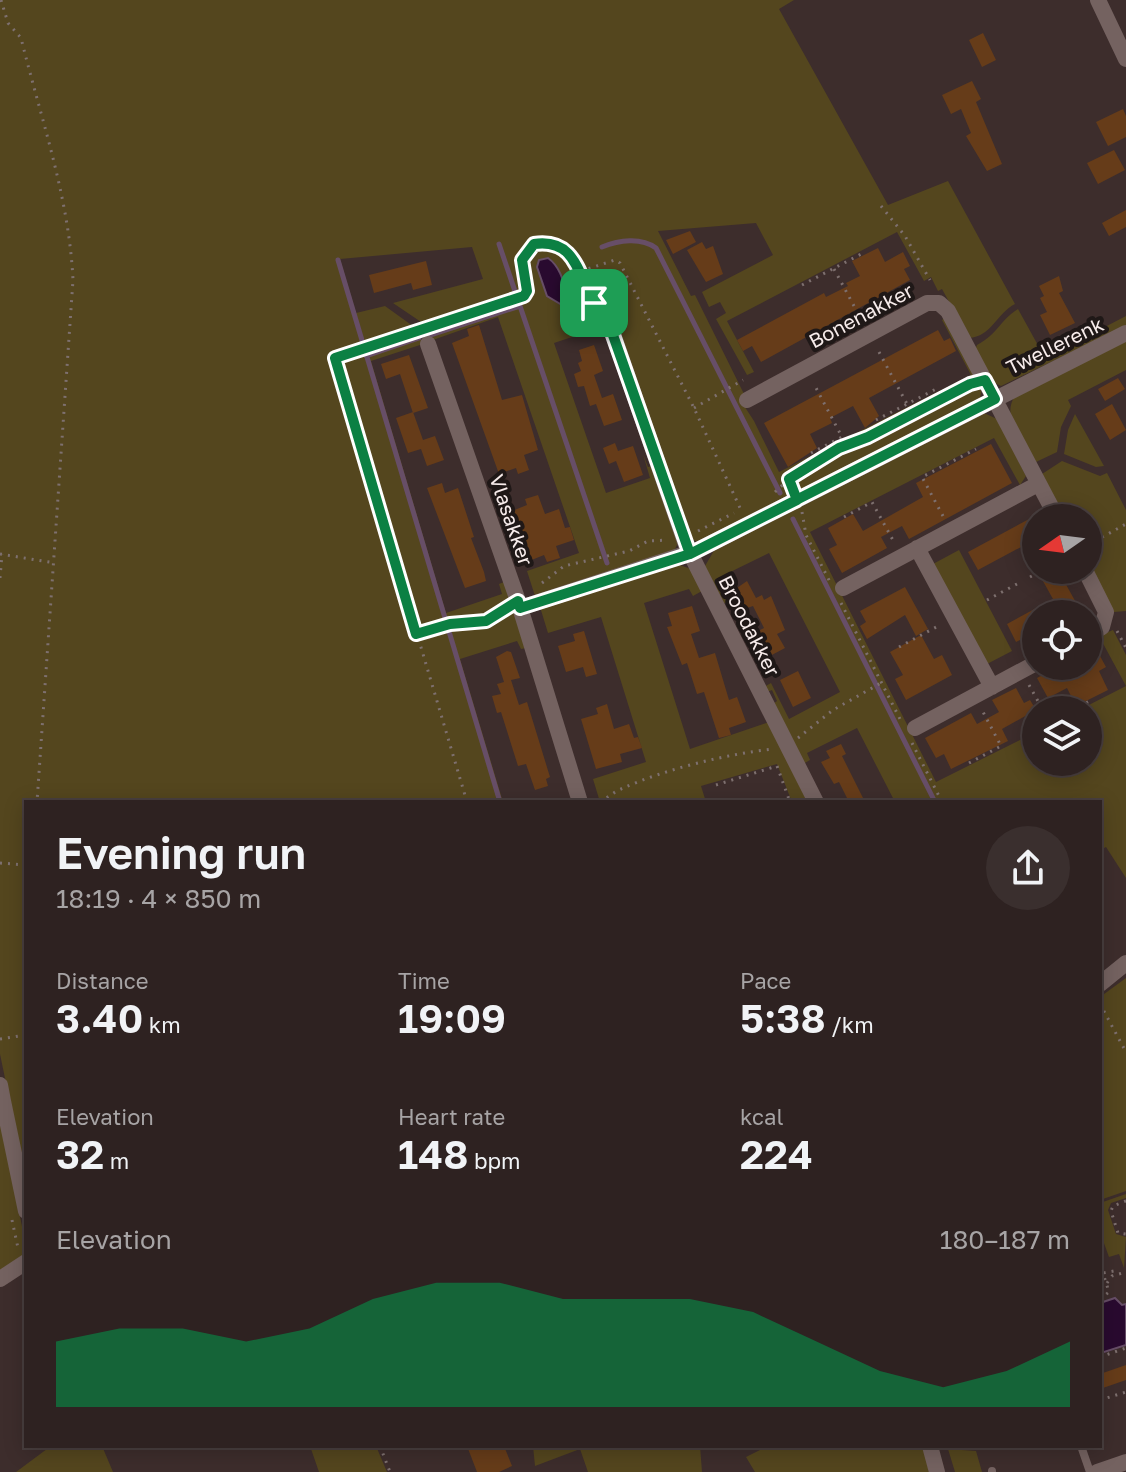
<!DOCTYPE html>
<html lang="en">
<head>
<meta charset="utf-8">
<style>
	:root { --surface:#2e2221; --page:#3a2f2e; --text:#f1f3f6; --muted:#a7a4a5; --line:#493f3f; --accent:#0b8043 }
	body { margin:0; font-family:"Golos Text",sans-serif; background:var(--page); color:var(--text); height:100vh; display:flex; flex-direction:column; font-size:30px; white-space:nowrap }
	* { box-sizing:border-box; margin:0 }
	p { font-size:26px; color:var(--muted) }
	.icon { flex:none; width:44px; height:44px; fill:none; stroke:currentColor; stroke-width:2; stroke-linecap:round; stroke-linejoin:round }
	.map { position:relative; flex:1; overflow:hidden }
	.drawer { position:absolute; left:24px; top:800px; width:1078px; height:648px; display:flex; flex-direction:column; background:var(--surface); border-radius:0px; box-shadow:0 4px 20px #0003,0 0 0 2px var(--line) }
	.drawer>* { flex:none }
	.needle { width:52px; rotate:256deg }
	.fabs { position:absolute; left:1022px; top:504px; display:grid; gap:16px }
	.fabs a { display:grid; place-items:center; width:80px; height:80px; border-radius:50%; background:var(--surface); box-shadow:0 4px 20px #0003,0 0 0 2px var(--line); font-size:40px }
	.pin { position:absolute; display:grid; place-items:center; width:68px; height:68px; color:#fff; margin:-34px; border-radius:16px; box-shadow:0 4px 12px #0006 }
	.round { display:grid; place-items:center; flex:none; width:84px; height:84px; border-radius:42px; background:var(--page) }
	.summary { display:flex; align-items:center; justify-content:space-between; height:136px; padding:0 32px }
	h1 { font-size:44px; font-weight:600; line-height:60px }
	.stats { display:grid; grid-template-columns:repeat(3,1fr); gap:12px; height:136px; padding:8px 32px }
	.stats div { display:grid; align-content:center }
	.stats b { font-size:40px; font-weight:600 }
	.stats small { font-size:22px; font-weight:400 }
	.stats p { font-size:22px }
	.chart { height:224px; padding:16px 32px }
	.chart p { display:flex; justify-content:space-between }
	.chart svg { width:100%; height:144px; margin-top:8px; fill:var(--accent); opacity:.7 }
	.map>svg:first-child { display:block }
	.green { fill:#54461e }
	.water { fill:#290a2f; stroke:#674e67; stroke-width:2 }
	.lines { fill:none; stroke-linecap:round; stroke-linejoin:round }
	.stream { stroke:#674e67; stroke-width:5 }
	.building { fill:#663c19 }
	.path { stroke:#7e706f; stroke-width:3; stroke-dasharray:2 6; stroke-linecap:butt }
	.lane { stroke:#746260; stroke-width:8 }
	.street { stroke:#746260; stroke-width:16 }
	.route-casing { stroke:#fff; stroke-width:16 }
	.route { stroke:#0b8043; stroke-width:10 }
	.labels { text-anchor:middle; stroke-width:8; stroke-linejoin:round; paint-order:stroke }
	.street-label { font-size:20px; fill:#f7eceb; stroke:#1f1817 }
</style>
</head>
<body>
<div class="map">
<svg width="1126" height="1472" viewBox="0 0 1126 1472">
	<rect width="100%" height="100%" fill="#3d2d2c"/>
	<path class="green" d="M 0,0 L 794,0 L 779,9 L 888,205 L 948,181 L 1015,304 C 997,313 991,337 969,338 L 942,289 L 938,291 L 931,277 L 924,281 L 897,232 L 727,321 L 754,372 L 747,375 L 716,319 L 726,313 L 720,302 L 709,307 L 702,292 L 773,255 L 756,223 L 658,231 L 691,296 L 695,295 L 744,394 L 739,398 L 754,421 L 779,472 L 971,375 L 942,320 L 945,318 L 982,389 L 980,398 L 698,542 L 691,539 L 614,323 L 554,343 L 606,493 L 650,478 L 643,454 L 648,467 L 653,466 L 679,541 L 673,553 L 535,596 L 527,571 L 579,553 L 498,317 L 430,341 L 424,324 L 393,303 L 483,279 L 472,247 L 340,259 L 356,313 L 385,306 L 417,329 L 423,344 L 371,361 L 446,613 L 502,594 L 499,584 L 504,582 L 526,648 L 521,649 L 517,641 L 460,659 L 503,802 L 26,802 L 26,1180 L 0,1054 Z
		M 1018,309 L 1045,358 L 1126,316 L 1126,326 L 1001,386 L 995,383 L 975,350 L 977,345 C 999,333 999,321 1018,309 Z
		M 1126,339 L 1126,370 L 1068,400 L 1071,406 L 1061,427 L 1057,452 L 1036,462 C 1025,444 1000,417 1015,396 Z
		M 984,413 L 997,419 L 1026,476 L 1020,485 L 994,438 L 810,532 L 936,782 L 1036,732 L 1036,762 L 1088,762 L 1088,710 L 1079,710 L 1126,686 L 1099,636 L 1113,630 L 1126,655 L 1126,878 L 1106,847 L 1100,850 L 1100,802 L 895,802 L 857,728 L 807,753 L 810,760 L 803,764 L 773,704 L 777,701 L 772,690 L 767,692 L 764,687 L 771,683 L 789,719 L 840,692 L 769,553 L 718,578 L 730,601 L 722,604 L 705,566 L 715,549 Z
		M 1075,414 L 1104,466 L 1096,467 L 1064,454 L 1068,430 Z
		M 1062,461 L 1100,476 L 1107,473 L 1126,510 L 1126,611 L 1114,612 L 1088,563 L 1088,518 L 1064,518 L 1042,474 Z
		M 959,550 L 1012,651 L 987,664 L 933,564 Z
		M 677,564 L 691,569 L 702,591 L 693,596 L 689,589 L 644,603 L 690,749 L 769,722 L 809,802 L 792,802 L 777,764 L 701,786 L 706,802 L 600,802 L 593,779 L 646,762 L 601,617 L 548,633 L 540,607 Z
		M 1126,978 L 1126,1191 L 1100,1200 L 1100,997 Z
		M 0,1119 L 25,1241 L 24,1255 L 0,1270 Z
		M 1126,1194 L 1126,1198 L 1111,1203 L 1108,1210 L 1116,1234 L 1126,1237 L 1124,1268 L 1119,1254 L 1109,1257 L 1100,1232 L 1100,1203 Z
		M 51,1446 L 102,1446 L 113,1472 L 16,1472 Z
		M 310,1446 L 376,1446 L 387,1472 L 319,1472 Z
		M 533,1446 L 700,1446 L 702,1472 L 588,1472 L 580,1449 L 535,1466 Z
		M 768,1446 L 923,1446 L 929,1472 L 755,1472 L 746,1457 Z
		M 948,1449 L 976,1451 L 982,1472 L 955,1472 Z"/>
	<path class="water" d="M 548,258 C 561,267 564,284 568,298 L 562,305 L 547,296 L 537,267 L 539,260 Z
		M 1115,1298 L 1122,1305 L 1126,1304 L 1126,1345 L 1101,1353 L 1100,1303 Z"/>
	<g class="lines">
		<path class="stream" d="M 499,244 L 607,563
			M 602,247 C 619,240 641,237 656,248 L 780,493
			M 338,260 L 500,802
			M 430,335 L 520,306
			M 366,356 L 419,338
			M 793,519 L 935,802"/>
	</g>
	<path class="building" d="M 983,33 L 996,60 L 982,67 L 969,40 Z
		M 972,81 L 981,99 L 976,102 L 1002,164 L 987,171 L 966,136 L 971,133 L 961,109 L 951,114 L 942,95 Z
		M 1123,109 L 1126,116 L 1126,137 L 1108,146 L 1096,122 Z
		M 1114,150 L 1125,170 L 1098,184 L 1087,163 Z
		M 1126,210 L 1126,227 L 1109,236 L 1102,223 Z
		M 690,231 L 696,242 L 673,254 L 666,240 Z
		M 702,242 L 706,249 L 713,246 L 723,274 L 706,282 L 687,250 Z
		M 878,248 L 885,262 L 903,252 L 910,266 L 904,269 L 910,280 L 761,362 L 752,346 L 743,351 L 737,340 L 824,293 L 826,297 L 848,286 L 846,283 L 860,276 L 852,261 Z
		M 426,261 L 432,285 L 413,290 L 411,283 L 374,293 L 369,275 Z
		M 1059,276 L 1063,291 L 1059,293 L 1075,323 L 1050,335 L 1040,315 L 1047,312 L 1040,298 L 1044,296 L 1039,286 Z
		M 479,325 L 502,400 L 522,395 L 538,450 L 524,455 L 529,470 L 518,474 L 516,468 L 499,474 L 452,343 L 469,336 L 467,329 Z
		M 938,330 L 944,341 L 950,338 L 956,351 L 869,398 L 879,416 L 865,428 L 853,406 L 830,418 L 832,423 L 810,434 L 817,448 L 788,467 L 764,423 Z
		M 594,345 L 603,371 L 594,375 L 602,398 L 613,394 L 622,420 L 604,426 L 596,404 L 590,406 L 584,386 L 578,387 L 574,374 L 581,371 L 578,363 L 582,361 L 579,350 Z
		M 409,355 L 428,408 L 413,413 L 400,374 L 386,379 L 381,364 Z
		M 1118,378 L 1125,389 L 1105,401 L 1098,389 Z
		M 1112,404 L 1126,430 L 1110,440 L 1095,414 Z
		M 413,412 L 423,440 L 435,436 L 444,460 L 427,466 L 421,449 L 408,453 L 396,418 Z
		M 615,443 L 618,451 L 633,446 L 643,475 L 624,482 L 616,461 L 609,464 L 603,448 Z
		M 991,444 L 1012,483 L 909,539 L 902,526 L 881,537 L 887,548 L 842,573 L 829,549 L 837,545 L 828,528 L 853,514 L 863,531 L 923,497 L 916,483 Z
		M 442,483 L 445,493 L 458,488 L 474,537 L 471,538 L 484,572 L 486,581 L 465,588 L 427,488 Z
		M 538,495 L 545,514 L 559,509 L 565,528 L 570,527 L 574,540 L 556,546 L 560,558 L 547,562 L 544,555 L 529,561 L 512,511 L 527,505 L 525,499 Z
		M 1031,518 L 1036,527 L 1036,539 L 978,570 L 968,552 Z
		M 1047,570 L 1058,570 L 1079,608 L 1069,614 L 1036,614 L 1036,632 L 1016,642 L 1007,624 L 1053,599 L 1039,574 Z
		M 747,581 L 756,598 L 762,595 L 764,600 L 771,596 L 785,630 L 777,634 L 785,648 L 768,657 L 756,632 L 764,628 L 753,606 L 744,609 L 734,590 Z
		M 905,587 L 928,629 L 916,636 L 905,615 L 867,639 L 860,626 L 866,622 L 860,611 Z
		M 692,606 L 700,631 L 691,634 L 699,658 L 715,653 L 729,700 L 737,697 L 746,722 L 729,728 L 731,735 L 719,738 L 704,692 L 697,694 L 687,663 L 682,665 L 667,627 L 672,626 L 668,613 Z
		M 584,631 L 597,674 L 586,677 L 583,667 L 566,672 L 558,646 L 575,641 L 573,634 Z
		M 921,635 L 934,659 L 942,655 L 952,675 L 906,700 L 895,679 L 903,675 L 890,652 Z
		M 1094,645 L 1106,667 L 1099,671 L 1108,690 L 1076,706 L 1067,688 L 1048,698 L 1037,678 L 1059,666 L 1088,666 L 1088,647 Z
		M 507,651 L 511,652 L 520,678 L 511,680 L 519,705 L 527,702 L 550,777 L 546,779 L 548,786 L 535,790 L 526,764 L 518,766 L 501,712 L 497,713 L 492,696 L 501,694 L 497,684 L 504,682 L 496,657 Z
		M 798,671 L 811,698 L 793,707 L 780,680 Z
		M 1016,688 L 1024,703 L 1030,700 L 1036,710 L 1002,729 L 1008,741 L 951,769 L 944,754 L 936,758 L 925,738 L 971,713 L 977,724 L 999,712 L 992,700 Z
		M 607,704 L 614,729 L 629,724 L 634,738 L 638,737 L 642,748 L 620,754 L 622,762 L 596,769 L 581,719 L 598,714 L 596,708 Z
		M 841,744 L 846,754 L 842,756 L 865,802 L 849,802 L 839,782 L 834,784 L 821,762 L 830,758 L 826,751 Z
		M 1126,1365 L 1126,1380 L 1100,1389 L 1100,1374 Z
		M 467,1446 L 504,1446 L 512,1466 L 499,1472 L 477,1472 Z"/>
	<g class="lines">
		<path class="path" d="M 1,0 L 8,23 L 21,38 C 41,119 69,197 73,280 L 37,802
			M 881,206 L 905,236 L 930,280
			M 834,269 L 860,317
			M 581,271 L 615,260 L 620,263 L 694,408 L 741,510
			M 802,285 L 865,252
			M 879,352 L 907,404
			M 694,408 L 743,380
			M 876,420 L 938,388
			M 811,453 L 842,437 L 815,386
			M 775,492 L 789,479 L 839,448 L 868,437 L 970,384
			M 802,512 L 806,535 L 830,582
			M 943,516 L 922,477 L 976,449
			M 844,517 L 872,502 L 894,542
			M 698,531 L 734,513
			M 1088,545 L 1126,524
			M 0,554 L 55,563
			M 1030,577 L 1043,570
			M 0,578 L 2,554
			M 542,583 L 564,566 L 629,551 L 648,541 L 668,540
			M 987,600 L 1017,584
			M 841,603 L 901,721
			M 1117,631 L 1126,648
			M 416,634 L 450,624 L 486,621 L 503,609
			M 899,647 L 940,625
			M 1029,685 L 1043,710
			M 1072,710 L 1092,700
			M 798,738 L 833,710 L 881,683
			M 912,743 L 942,802
			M 969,763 L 1001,746 L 982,710
			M 716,785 L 777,766 L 790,802
			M 467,802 L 335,358 L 402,339 L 421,329 L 466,318 L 483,307 L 524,296 L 527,291 C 526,274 513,247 540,243 C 577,238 585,292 603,315
			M 600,802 C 607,798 614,792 621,789 C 665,769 727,754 773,749
			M 0,863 L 26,865
			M 1100,1004 L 1126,1052
			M 0,1039 L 26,1035
			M 1126,1201 L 1113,1206 L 1111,1211 L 1118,1233 L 1126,1234
			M 12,1220 L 18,1248
			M 1107,1283 L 1112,1276 L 1126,1272
			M 1100,1299 L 1109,1292 L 1103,1273 L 1119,1270
			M 1100,1357 L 1126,1348
			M 1100,1400 L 1126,1392
			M 380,1446 L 390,1472"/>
		<path class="lane" d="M 1081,1446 L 1090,1472
			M 992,1472 L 992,1471"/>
		<path class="street" d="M 1098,0 L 1126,59
			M 611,328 L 686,545 L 816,802
			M 428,344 L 518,601 L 580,802
			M 747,400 L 927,303 L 939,303 L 948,311 L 1057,518
			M 917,548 L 992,687
			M 1085,570 L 1106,612 L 1102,627 L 1088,636
			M 843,588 L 1038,484
			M 520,608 L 700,549 L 1126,333
			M 915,728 L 1036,663
			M 1100,984 L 1126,963
			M 0,1085 L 3,1101
			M 0,1101 L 3,1101 L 26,1211
			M 0,1279 L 26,1262
			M 930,1446 L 937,1472
			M 1097,1472 L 1126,1462"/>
	</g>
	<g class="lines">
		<defs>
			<path id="route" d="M 594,303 C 578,275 576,238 534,244 L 522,260 L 527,291 L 524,296 L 335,358 L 416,634 L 450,624 L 486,621 L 518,601 L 520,608 L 690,554 L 797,500 L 789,479 L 839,448 L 868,437 L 970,384 L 985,380 L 995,399 L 690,554 L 608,321 L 594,303"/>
		</defs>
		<use href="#route" class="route-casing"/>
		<use href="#route" class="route"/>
	</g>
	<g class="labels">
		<g class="street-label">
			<text transform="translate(861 316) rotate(-28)" y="7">Bonenakker</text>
			<text transform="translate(1055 346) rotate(-26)" y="7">Twellerenk</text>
			<text transform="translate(511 520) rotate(71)" y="7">Vlasakker</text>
			<text transform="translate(749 626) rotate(63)" y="7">Broodakker</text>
		</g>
	</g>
</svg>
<div class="fabs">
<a><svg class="needle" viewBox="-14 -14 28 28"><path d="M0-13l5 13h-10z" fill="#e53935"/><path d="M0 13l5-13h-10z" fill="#a7a4a5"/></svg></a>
<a><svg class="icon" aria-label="locate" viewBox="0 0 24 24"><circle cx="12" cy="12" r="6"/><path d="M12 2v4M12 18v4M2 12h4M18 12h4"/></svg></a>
<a><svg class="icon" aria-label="layers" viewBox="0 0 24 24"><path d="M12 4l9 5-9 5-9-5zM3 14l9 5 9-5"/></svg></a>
</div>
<div class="pin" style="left:594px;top:303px;background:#1e9e55"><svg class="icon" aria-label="arrive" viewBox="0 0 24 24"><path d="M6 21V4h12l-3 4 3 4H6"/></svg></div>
<section class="drawer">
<div class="summary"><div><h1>Evening run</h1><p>18:19 · 4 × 850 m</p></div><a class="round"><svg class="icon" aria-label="share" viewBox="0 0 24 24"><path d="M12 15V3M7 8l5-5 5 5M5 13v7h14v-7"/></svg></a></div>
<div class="stats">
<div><p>Distance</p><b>3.40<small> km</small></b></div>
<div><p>Time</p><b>19:09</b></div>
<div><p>Pace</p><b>5:38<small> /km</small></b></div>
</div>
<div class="stats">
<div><p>Elevation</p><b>32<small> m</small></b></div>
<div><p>Heart rate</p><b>148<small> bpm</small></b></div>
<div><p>kcal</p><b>224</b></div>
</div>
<div class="chart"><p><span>Elevation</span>180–187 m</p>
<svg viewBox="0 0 160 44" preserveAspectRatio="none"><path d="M0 44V24L10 20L20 20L30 24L40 20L50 11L60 6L70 6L80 11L90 11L100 11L110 15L120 24L130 33L140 38L150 33L160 24V44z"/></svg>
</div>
</section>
</div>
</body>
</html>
